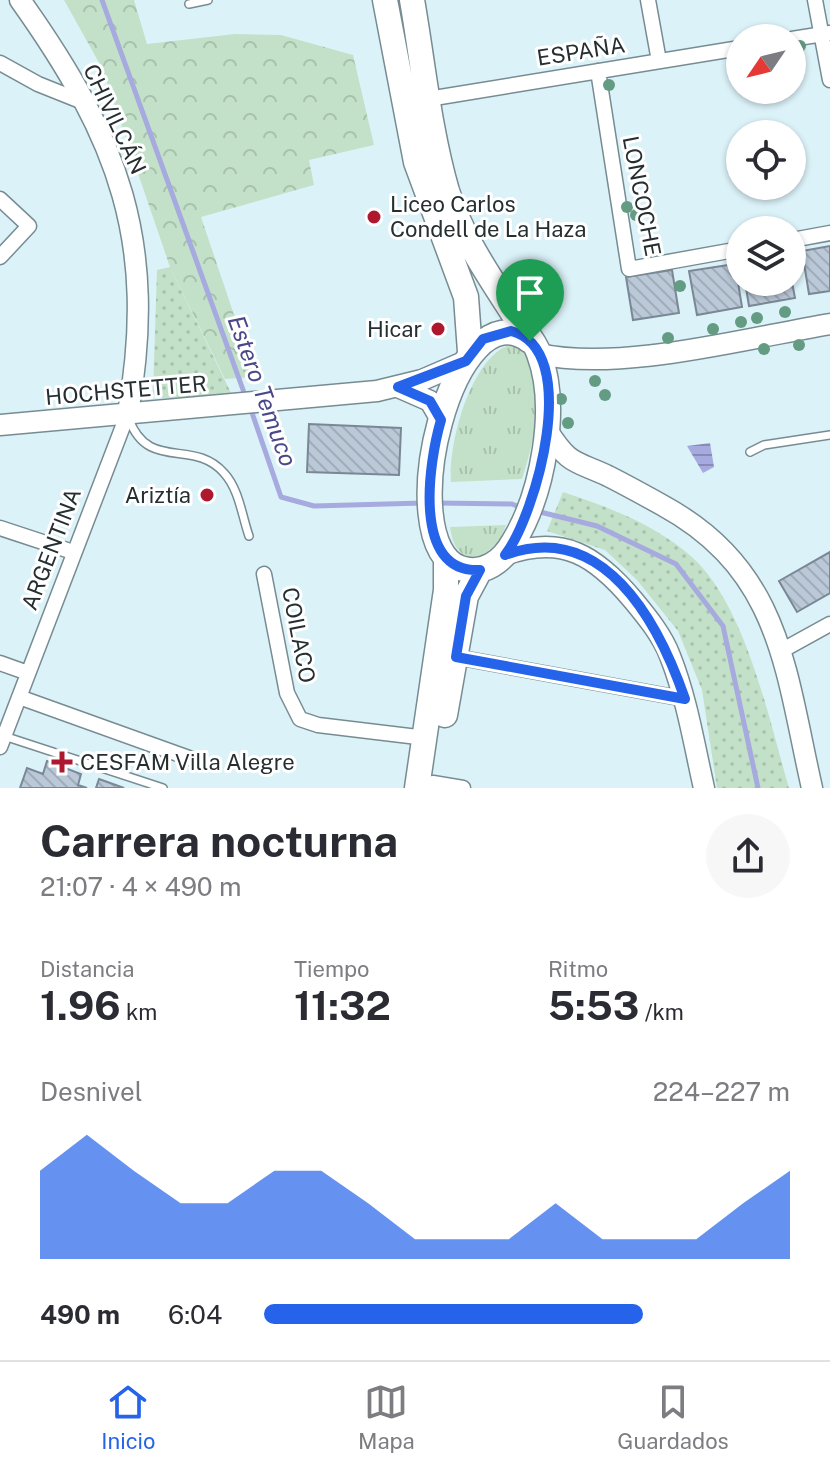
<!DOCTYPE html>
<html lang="es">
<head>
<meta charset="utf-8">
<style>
	:root { --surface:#fff; --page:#f7f7f7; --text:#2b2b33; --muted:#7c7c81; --line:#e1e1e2; --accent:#2563eb }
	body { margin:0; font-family:"Public Sans",sans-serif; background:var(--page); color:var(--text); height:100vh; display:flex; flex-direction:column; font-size:30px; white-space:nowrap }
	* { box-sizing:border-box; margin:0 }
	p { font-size:26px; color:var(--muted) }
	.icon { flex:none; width:44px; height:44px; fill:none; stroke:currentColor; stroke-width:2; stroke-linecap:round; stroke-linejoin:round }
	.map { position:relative; height:788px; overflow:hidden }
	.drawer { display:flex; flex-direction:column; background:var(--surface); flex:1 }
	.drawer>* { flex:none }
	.needle { width:52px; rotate:235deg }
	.buttons { position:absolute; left:726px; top:24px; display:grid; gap:16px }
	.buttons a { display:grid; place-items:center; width:80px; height:80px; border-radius:50%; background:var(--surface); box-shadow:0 2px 6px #0004; font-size:40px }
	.pin { position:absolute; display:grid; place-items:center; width:68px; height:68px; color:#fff; margin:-82px -34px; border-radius:50% 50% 50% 0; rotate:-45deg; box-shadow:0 0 8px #0007 }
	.pin .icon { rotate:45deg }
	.round { display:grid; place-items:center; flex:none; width:84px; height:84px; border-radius:42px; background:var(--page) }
	.overview { display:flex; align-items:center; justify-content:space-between; height:136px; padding:0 40px }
	h1 { font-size:44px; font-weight:700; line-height:60px }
	.stats { display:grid; grid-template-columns:repeat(3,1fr); gap:12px; height:136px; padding:8px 40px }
	.stats div { display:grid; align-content:center }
	.stats b { font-size:40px; font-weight:700 }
	.stats small { font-size:22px; font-weight:400 }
	.stats p { font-size:22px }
	.chart { height:224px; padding:16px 40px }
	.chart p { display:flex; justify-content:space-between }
	.chart svg { width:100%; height:144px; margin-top:8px; fill:var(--accent); opacity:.7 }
	ul { padding:0 40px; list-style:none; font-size:26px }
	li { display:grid; grid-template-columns:128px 96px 1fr; align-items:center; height:60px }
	li i { height:20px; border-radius:10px; background:var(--accent) }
	.menu { display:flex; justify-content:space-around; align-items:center; height:112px; border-top:2px solid var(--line); background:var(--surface); font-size:22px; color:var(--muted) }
	.menu a { display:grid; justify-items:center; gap:4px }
	.menu .selected { color:var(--accent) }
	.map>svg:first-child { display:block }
	.grass { fill:url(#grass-tufts) }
	.forest { fill:url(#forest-crowns) }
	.park { fill:url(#park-dots) }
	.water { fill:url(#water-rules) }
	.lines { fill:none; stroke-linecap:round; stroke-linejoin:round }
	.stream { stroke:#a7aadf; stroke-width:5 }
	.building { fill:url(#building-back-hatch); stroke:#7a8895; stroke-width:2 }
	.lane-casing { stroke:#778c92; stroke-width:10 }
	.street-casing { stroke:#778c92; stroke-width:17 }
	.secondary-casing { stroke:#778c92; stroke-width:23 }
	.primary-casing { stroke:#778c92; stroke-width:27 }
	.lane { stroke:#fff; stroke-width:7 }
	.street { stroke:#fff; stroke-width:14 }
	.secondary { stroke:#fff; stroke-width:20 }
	.primary { stroke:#fff; stroke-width:24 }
	.tree { fill:#649b83 }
	.route-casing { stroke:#fff; stroke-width:16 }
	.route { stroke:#2563eb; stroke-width:10 }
	.poi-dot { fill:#ad182f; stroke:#fff; stroke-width:3 }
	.labels { text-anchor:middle; stroke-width:6; stroke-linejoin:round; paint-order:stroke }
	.street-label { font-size:22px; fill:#252e30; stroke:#fff }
	.poi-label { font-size:22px; fill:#252e30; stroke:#fff; text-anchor:start }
	.water-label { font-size:24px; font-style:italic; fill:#49498a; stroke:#fff }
</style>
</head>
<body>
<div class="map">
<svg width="830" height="788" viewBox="0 0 830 788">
	<defs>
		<pattern id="grass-tufts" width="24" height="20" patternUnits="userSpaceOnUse" patternTransform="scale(2)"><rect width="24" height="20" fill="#c3e1c8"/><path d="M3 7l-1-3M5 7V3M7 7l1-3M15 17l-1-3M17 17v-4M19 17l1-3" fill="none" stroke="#a7c1ac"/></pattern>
		<pattern id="forest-crowns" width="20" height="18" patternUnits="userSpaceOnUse" patternTransform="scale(2)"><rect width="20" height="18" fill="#c3e1c8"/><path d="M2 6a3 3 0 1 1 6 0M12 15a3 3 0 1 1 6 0" fill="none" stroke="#a7c1ac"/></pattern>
		<pattern id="park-dots" width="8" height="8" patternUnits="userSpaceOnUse" patternTransform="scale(2)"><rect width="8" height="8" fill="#c3e1c8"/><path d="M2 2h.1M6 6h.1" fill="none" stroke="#a7c1ac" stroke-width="1.8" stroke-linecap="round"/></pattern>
		<pattern id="water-rules" width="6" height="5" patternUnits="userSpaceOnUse" patternTransform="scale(2)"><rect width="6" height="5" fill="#a7aadf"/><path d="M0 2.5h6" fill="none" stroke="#888bb5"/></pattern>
		<pattern id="building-back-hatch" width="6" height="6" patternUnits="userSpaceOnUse" patternTransform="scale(2)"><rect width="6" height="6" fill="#bac8d7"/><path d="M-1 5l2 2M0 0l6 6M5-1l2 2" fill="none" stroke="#a0acb9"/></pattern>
	</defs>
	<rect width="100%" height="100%" fill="#dbf2f8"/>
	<path class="grass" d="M 516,343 C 552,371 534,442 522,479 L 451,482 C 448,443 472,350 516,343 Z
		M 506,525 L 500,540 L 479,559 C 459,557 453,547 450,527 Z"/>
	<path class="forest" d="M 64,0 L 134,0 L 147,44 L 235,34 L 281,35 L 353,55 L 374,145 L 309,160 L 314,185 L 201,217 L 255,377 L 225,379 L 170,267 L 102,68 Z"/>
	<path class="park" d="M 170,267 L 232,395 L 162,398 L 153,394 L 157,270 Z
		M 563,492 C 608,507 657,525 693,558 C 746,607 769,720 789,788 L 717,788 L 702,690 L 678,631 L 637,580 L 605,550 L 547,531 Z"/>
	<path class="water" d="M 710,443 L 714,467 L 703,473 L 687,446 Z"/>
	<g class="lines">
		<path class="stream" d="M 102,0 L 246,398
			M 250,407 L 281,497 L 314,506 L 423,503
			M 437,503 L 512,504 L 522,508
			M 536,511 L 597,526 L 676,564 L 723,626 L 758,788"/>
	</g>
	<path class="building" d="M 830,246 L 830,291 L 809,294 L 802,251 Z
		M 735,264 L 742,307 L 697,315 L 689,271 Z
		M 672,270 L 679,313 L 633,320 L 626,277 Z
		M 745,282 L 792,282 L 795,298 L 749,306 Z
		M 309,424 L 401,428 L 399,475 L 307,472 Z
		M 830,552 L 830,593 L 797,612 L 779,581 Z
		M 47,761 L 81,774 L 78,785 L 87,788 L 20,788 L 27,768 L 43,774 Z
		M 99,779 L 124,788 L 96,788 Z"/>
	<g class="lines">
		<defs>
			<path id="lane" d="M 189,4 L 208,0
				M 129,419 C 148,472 194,438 224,473 C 239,489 242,516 249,536
				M 750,452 L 764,445 L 830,435
				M 4,736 L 163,788"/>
			<path id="street" d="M 648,0 L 659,61
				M 815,0 L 830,80
				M 792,39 L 830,33
				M 0,63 L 38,84 L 83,102
				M 598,71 L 629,269 L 740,249
				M 428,99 L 740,48
				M 0,199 L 29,226 L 0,257
				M 792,240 L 830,233
				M 0,528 L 73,552
				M 264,574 L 287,693 L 300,719 L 318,725 L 426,738
				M 781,651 L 830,624
				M 456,657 L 685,699
				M 0,663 L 28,673
				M 19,697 L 189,758
				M 0,747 L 128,413
				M 433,783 L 463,788"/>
			<path id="secondary" d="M 20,0 C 119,139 158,242 128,413
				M 539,354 C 621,372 746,338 830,324
				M 398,387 L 430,401 L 441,420
				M 0,425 L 377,391 L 422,380 L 466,361
				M 547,430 C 570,466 574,460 608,476 C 626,485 644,495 662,505 C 781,570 785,669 812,788
				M 505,555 C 563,534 596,556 633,600 C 647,617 662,635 670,656 C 687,699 694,744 704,788"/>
			<path id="primary" d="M 385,0 L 416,162 L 466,297 L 470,352
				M 412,0 C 423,63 429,129 447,191 C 462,238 490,277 516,318 C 523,329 535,341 539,354 C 559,407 543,493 514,541 C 503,561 484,576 460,568 C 390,542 453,282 530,341
				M 445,715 L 466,596 L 480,570
				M 417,788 L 446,590 L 446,560"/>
		</defs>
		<use href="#lane" class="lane-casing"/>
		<use href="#street" class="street-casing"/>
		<use href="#secondary" class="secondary-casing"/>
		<use href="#primary" class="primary-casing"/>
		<use href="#lane" class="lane"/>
		<use href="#street" class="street"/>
		<use href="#secondary" class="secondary"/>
		<use href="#primary" class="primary"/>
	</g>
	<g class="tree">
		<circle cx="800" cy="46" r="6"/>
		<circle cx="609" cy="85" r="6"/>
		<circle cx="627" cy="207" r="6"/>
		<circle cx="636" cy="215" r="6"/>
		<circle cx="680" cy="286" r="6"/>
		<circle cx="785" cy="312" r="6"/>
		<circle cx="757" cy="318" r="6"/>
		<circle cx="741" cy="322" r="6"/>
		<circle cx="713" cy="329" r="6"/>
		<circle cx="668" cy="338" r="6"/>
		<circle cx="799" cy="345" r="6"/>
		<circle cx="764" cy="349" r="6"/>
		<circle cx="595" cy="381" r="6"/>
		<circle cx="605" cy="395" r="6"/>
		<circle cx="561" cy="399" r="6"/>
		<circle cx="568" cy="423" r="6"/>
	</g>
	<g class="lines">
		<defs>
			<path id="route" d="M 511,331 C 583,349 536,515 505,555 C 603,519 658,621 685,699 L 456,657 L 466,596 L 480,570 C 411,574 429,461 441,420 L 430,401 L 398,387 L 466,361 L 483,339 Z"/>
		</defs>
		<use href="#route" class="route-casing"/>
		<use href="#route" class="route"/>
	</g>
	<g class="poi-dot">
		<circle cx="374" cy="217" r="8"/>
		<circle cx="438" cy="329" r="8"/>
		<circle cx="207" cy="495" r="8"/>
		<path d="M58 750h8v8h8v8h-8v8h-8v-8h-8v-8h8z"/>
	</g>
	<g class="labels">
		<g class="street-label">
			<text transform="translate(581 51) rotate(-9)" y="8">ESPAÑA</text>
			<text transform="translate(115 119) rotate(65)" y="8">CHIVILCÁN</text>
			<text transform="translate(642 196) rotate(79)" y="8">LONCOCHE</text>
			<text transform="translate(126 390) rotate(-5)" y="8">HOCHSTETTER</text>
			<text transform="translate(51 549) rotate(-69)" y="8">ARGENTINA</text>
			<text transform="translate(299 635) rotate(79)" y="8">COILACO</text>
		</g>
		<g class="poi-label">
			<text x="390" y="212">Liceo Carlos<tspan x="390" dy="25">Condell de La Haza</tspan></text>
			<text x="422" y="337" text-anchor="end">Hicar</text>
			<text x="191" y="503" text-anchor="end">Ariztía</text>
			<text x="80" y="770">CESFAM Villa Alegre</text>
		</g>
		<g class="water-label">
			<text transform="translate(262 391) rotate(70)" y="8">Estero Temuco</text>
		</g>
	</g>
</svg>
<div class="buttons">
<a><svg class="needle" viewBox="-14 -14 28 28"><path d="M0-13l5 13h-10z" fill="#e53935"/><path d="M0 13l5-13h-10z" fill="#7c7c81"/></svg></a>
<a><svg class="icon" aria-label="locate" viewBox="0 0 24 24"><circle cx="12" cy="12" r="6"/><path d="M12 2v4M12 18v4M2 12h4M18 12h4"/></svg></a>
<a><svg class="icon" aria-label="layers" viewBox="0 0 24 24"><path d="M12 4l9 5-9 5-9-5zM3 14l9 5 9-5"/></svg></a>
</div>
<div class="pin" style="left:530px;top:341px;background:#1e9e55"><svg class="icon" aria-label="arrive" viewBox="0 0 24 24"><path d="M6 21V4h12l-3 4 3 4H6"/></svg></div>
</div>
<section class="drawer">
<div class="overview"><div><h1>Carrera nocturna</h1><p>21:07 · 4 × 490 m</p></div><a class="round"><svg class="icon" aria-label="share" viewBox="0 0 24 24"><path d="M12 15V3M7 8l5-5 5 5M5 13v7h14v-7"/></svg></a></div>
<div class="stats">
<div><p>Distancia</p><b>1.96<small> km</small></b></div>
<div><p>Tiempo</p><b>11:32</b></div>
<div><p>Ritmo</p><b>5:53<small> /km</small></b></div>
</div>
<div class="chart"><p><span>Desnivel</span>224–227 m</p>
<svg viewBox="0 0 160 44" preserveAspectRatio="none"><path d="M0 44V17L10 6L20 17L30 27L40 27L50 17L60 17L70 27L80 38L90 38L100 38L110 27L120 38L130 38L140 38L150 27L160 17V44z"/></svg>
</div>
<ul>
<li><b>490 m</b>6:04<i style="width:72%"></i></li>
</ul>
</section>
<nav class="menu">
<a class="selected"><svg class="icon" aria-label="home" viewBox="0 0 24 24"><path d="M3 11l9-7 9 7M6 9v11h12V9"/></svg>Inicio</a>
<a><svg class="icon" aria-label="map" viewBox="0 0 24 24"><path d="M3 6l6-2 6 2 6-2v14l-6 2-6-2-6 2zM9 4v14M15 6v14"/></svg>Mapa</a>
<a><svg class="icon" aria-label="saved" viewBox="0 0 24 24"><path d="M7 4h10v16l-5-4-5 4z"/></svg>Guardados</a>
</nav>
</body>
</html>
